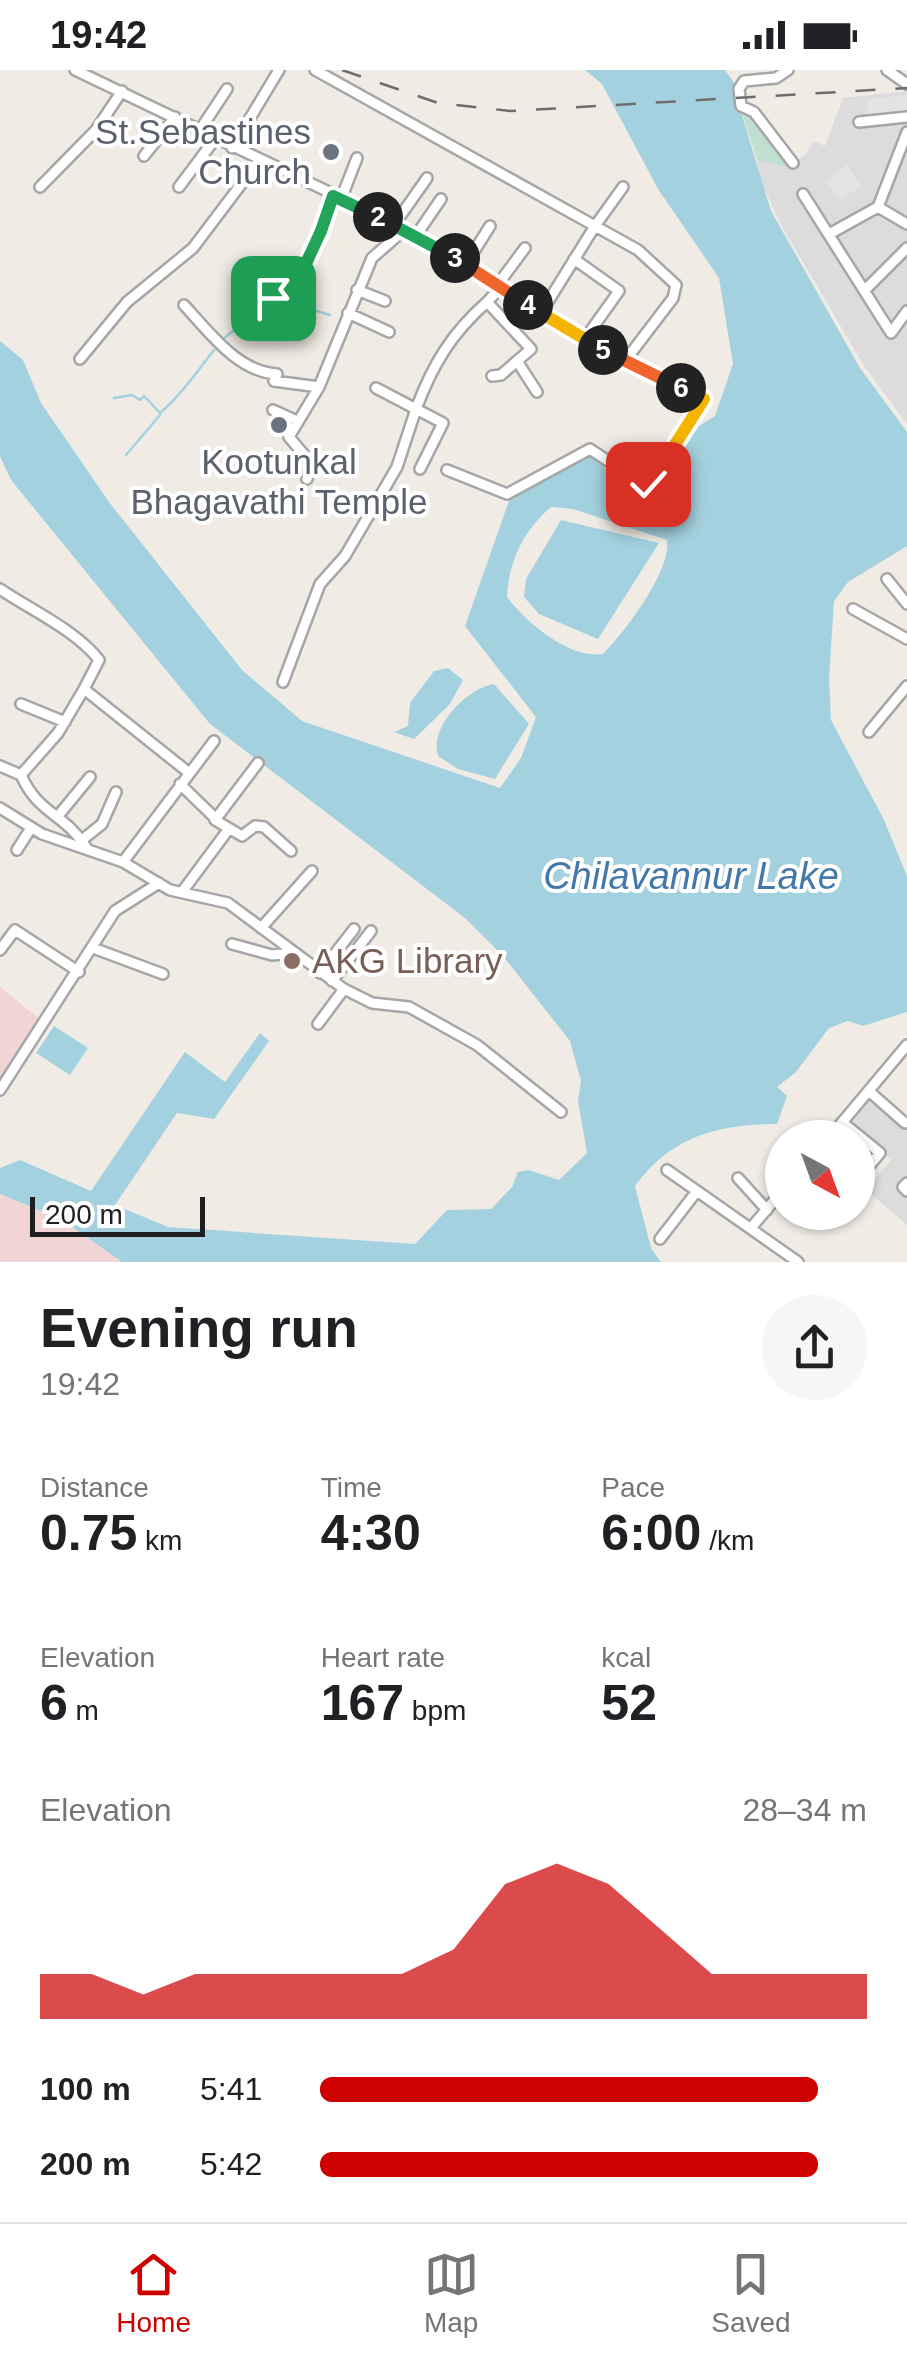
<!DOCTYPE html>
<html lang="en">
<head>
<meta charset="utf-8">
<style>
	:root { --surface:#fff; --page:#f6f6f6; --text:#202124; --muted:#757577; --line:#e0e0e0; --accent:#ce0000 }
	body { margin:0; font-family:Arial,sans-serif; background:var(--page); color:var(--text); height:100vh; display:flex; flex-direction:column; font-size:38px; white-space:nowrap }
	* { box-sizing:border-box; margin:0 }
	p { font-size:32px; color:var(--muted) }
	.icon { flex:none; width:55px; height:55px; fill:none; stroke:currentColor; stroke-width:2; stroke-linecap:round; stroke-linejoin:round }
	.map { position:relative; height:1192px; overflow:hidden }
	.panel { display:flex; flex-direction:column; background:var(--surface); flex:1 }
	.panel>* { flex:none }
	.needle { width:65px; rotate:139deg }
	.buttons { position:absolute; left:765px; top:1050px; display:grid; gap:20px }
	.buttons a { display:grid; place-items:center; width:110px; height:110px; border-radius:50%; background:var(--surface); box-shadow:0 2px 8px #0004; font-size:50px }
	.scale { position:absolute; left:30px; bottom:25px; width:175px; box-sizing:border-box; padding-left:10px; border:5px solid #1f1f1f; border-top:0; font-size:28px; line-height:35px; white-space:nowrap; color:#1f1f1f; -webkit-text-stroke:8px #fff; paint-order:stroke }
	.pin { position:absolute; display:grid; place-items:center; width:85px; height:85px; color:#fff; margin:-42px; border-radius:20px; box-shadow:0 5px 15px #0006 }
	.km { position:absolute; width:50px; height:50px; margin:-25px; border-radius:50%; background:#222; color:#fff; font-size:28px; line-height:50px; text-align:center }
	.round { display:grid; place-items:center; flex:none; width:105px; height:105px; border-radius:52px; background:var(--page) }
	.headline { display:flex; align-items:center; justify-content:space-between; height:170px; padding:0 40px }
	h1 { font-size:55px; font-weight:700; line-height:75px }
	.stats { display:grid; grid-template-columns:repeat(3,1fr); gap:15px; height:170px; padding:10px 40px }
	.stats div { display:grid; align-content:center }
	.stats b { font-size:50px; font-weight:700 }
	.stats small { font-size:28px; font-weight:400 }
	.stats p { font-size:28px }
	.chart { height:280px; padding:20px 40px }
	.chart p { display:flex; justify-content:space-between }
	.chart svg { width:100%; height:180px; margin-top:10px; fill:var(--accent); opacity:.7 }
	ul { padding:0 40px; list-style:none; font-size:32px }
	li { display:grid; grid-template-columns:160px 120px 1fr; align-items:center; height:75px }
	li i { height:25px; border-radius:12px; background:var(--accent) }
	.status { display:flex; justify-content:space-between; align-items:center; height:70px; padding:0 50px; background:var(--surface); direction:ltr }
	.status svg { height:28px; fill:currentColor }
	.menu { display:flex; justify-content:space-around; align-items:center; height:140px; border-top:2px solid var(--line); background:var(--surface); font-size:28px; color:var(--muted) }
	.menu a { display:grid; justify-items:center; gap:5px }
	.menu .selected { color:var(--accent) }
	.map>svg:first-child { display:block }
	.residential { fill:#dddcdc }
	.commercial { fill:#f1d5d4 }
	.wetland { fill:#c1dfd1 }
	.parking { fill:#e3e3e3 }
	.water { fill:#a4d1df; fill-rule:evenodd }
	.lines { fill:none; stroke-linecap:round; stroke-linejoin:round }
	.stream { stroke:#a4d1df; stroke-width:2.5 }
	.minor-casing { stroke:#a6a6a6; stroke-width:14 }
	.minor { stroke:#fff; stroke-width:9 }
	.rail { stroke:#6d6d6d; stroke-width:2.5; stroke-dasharray:20 20; stroke-linecap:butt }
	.split-1-casing { stroke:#fff; stroke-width:20 }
	.split-2-casing { stroke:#fff; stroke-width:20 }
	.split-3-casing { stroke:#fff; stroke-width:20 }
	.split-4-casing { stroke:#fff; stroke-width:20 }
	.split-5-casing { stroke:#fff; stroke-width:20 }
	.split-6-casing { stroke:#fff; stroke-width:20 }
	.split-7-casing { stroke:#fff; stroke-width:20 }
	.split-8-casing { stroke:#fff; stroke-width:20 }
	.split-1 { stroke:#22a559; stroke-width:12 }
	.split-2 { stroke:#22a559; stroke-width:12 }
	.split-3 { stroke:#22a559; stroke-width:12 }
	.split-4 { stroke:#f0652b; stroke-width:12 }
	.split-5 { stroke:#f5b400; stroke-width:12 }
	.split-6 { stroke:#f0652b; stroke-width:12 }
	.split-7 { stroke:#f5b400; stroke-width:12 }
	.split-8 { stroke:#f5b400; stroke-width:12 }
	.worship-dot { fill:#6b7280; stroke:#fff; stroke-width:4 }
	.education-dot { fill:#8d6e63; stroke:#fff; stroke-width:4 }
	.labels { text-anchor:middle; stroke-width:8; stroke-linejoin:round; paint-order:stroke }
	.worship-label { font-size:35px; fill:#5b616d; stroke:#fff; text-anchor:end }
	.education-label { font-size:35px; fill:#785e54; stroke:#fff; text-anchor:start }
	.water-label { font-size:38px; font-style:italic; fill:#4578aa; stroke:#fff }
</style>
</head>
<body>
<div class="status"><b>19:42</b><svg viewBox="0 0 49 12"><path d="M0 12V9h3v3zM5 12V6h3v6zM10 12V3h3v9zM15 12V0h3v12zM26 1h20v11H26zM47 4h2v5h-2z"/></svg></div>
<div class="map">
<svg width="907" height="1192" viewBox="0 0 907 1192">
	<rect width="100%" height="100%" fill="#f0ece5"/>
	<path class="residential" d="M 907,21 L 907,354 L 866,299 L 781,155 L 761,111 L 757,90 L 787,97 L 805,85 L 814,71 L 825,76 L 843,28 Z
		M 870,1026 L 907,1059 L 907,1155 L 866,1119 L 891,1090 L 846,1053 Z"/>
	<path class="commercial" d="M 0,917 L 41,950 L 0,1007 Z
		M 0,1124 L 61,1149 L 122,1192 L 0,1192 Z"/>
	<path class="wetland" d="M 740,37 L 752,45 L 789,92 L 787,97 L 757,90 Z"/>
	<path class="parking" d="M 907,25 L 907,45 L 865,49 L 869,29 Z
		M 847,94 L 862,117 L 838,130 L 826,111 Z"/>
	<path class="water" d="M 585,0 L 725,0 L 737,17 L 738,32 L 771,141 L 860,298 L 907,362 L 907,476 L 848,512 L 834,531 L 829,609 L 831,650 L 884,750 L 907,806 L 907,942 L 863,956 L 848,951 L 829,958 L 796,1002 L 777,1017 L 787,1026 L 777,1054 C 719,1054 671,1066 635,1116 L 651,1178 L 661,1192 L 122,1192 L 61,1149 L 0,1124 L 0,1098 L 20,1090 L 91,1121 L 185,982 L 225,1012 L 260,963 L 269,971 L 214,1049 L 177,1043 L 115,1135 L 168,1157 L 415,1174 L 447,1140 L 491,1139 L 512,1117 L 518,1102 L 529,1100 L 559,1110 L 587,1083 L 578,1031 L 581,1011 L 570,971 L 503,886 L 465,848 L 210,654 L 11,410 L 0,386 L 0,271 L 23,290 L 41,333 L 109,432 L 242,600 L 302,651 L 500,718 L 521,688 L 536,647 L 465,556 L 510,428 L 588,382 L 619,412 L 653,426 L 683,366 L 715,346 L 733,294 L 719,208 L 658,119 L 602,14 ZM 551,437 L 573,439 L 667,470 C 672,500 624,563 603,584 C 568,589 526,552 507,527 C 509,491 523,461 551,437 Z
		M 561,450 L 659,473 L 598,569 L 539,544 L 524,527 L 526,509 Z
		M 448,598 L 463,610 L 450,634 L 414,669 L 394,662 L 408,656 L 410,633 L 434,601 Z
		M 494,614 L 529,654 L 495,709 L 458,699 L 438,686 C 429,657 466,619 494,614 Z
		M 54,956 L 88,978 L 70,1005 L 36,983 Z"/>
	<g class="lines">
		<path class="stream" d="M 291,233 L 330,245
			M 223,269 L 270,232
			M 114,328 L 132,325 L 140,330 L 144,326 L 160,343 C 180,326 197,302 214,280
			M 126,385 L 160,345"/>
		<defs>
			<path id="minor" d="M 75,0 L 364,139 L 484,204 L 577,267 L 704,329 L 675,370 L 657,408 L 644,415 L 590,379 L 507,424 L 447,400
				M 315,0 L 595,156 L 623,117
				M 788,0 L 776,8 L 744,11 L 739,19 L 741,36 L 754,42 L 793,93
				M 887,0 L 907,14
				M 859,52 L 907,47
				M 200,60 L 227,19
				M 232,78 L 279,0
				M 144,86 L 175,47
				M 40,117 L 96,60 L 122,21
				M 179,117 L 215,69
				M 803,124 L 891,263 L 907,241
				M 341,129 L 357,88
				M 878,137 L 907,154
				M 394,155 L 427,108
				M 831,163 L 878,137 L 907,62
				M 415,167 L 441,129
				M 574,189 L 619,221 L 584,270
				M 466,194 L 490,156
				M 499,213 L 525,178
				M 502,216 L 487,232 L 531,279 L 517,291 L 537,322
				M 866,219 L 907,178
				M 357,220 L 385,231
				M 245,230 L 273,228 L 296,215 L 333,125
				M 184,235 C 209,262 238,302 277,304 L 274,311 L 319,317
				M 348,243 L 389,262
				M 541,243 L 595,156 L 638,180 L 676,215 L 673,228 L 625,291
				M 80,289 L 127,232 L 193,178 L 258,92
				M 492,306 L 501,305 L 517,291
				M 376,318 L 416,339 C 433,294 451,264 487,232
				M 273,340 L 295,350
				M 307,409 L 311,393 L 289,367 L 319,317 L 372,188 L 403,161
				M 887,509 L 907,534
				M 0,519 C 31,540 77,561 99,590 L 84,619 L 188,702
				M 853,539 L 907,569
				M 283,612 L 320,514 L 345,486 L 397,397 L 416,339 L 443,353 L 420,399
				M 21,634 L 65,652
				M 869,662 L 907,616
				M 258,693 L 215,750 L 242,766 L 255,756 L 264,757 L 291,781
				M 0,696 L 21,705 C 38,744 64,743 86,777
				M 21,705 L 58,663 L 84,619
				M 180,714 L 214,747
				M 0,738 L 42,764 L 123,792 L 170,820 L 228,833 L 344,919 L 372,933 L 409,937 L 477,975 L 561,1042
				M 58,746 L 90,707
				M 82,770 L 102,754 L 116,722
				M 17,780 L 31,758
				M 123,792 L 214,671
				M 182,822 L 228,760
				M 261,858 L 312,801
				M 232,874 L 272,885 L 293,883
				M 93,878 L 163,904
				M 0,880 L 15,860 L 79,902
				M 320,903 L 354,859
				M 332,911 L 371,861
				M 318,954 L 344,919
				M 0,1020 L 115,841 L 159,813
				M 870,1022 L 905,1053
				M 842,1052 L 880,1083 L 858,1109
				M 829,1068 L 907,975
				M 667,1100 L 798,1192
				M 738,1108 L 767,1140
				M 907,1113 L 903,1117 L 907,1121
				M 751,1158 L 782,1121
				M 660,1169 L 697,1121"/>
		</defs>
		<use href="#minor" class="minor-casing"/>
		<use href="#minor" class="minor"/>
		<path class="rail" d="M 342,0 L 438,33 L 511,41 L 907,18"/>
	</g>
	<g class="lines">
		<defs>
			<path id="split-1" d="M 273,228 L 296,215 L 321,161"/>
			<path id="split-2" d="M 321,161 L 333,126 L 378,147"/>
			<path id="split-3" d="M 378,147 L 455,188"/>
			<path id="split-4" d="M 455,188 L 528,235"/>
			<path id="split-5" d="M 528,235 L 603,280"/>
			<path id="split-6" d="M 603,280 L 681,318"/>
			<path id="split-7" d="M 671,381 L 704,329 L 681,318"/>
			<path id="split-8" d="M 648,414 L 657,408 L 671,381"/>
		</defs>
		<use href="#split-1" class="split-1-casing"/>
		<use href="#split-2" class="split-2-casing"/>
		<use href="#split-3" class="split-3-casing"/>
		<use href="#split-4" class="split-4-casing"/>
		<use href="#split-5" class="split-5-casing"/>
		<use href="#split-6" class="split-6-casing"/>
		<use href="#split-7" class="split-7-casing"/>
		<use href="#split-8" class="split-8-casing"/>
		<use href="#split-1" class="split-1"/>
		<use href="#split-2" class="split-2"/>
		<use href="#split-3" class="split-3"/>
		<use href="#split-4" class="split-4"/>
		<use href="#split-5" class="split-5"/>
		<use href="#split-6" class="split-6"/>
		<use href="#split-7" class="split-7"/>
		<use href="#split-8" class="split-8"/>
	</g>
	<g class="worship-dot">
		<circle cx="331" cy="82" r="10"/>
		<circle cx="279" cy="355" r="10"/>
	</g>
	<circle class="education-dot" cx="292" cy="891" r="10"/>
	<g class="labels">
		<g class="worship-label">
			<text x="311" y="74">St.Sebastines<tspan x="311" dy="40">Church</tspan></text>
			<text x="279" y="404" text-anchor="middle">Kootunkal<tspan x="279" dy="40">Bhagavathi Temple</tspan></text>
		</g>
		<g class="education-label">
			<text x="312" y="903">AKG Library</text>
		</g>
		<g class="water-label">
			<text x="691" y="819">Chilavannur Lake</text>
		</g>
	</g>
</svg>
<div class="buttons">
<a><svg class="needle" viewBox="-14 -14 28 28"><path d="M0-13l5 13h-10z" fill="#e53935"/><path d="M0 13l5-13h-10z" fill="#757577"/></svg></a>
</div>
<div class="scale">200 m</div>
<div class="pin" style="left:273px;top:228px;background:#1e9e55"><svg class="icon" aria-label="arrive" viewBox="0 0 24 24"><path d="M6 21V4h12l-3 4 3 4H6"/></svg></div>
<div class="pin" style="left:648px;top:414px;background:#d93025"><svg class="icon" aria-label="check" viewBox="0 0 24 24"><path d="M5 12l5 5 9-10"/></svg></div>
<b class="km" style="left:378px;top:147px">2</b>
<b class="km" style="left:455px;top:188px">3</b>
<b class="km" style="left:528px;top:235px">4</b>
<b class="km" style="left:603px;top:280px">5</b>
<b class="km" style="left:681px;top:318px">6</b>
</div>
<section class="panel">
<div class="headline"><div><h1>Evening run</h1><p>19:42</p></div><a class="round"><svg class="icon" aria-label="share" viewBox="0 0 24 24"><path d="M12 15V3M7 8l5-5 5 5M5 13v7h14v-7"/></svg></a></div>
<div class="stats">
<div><p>Distance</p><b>0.75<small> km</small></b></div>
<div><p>Time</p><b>4:30</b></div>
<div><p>Pace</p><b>6:00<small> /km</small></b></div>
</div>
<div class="stats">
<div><p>Elevation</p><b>6<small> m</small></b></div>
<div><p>Heart rate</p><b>167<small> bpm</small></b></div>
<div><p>kcal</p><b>52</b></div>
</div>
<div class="chart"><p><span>Elevation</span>28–34 m</p>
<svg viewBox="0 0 160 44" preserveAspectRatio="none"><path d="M0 44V33L10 33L20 38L30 33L40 33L50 33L60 33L70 33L80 27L90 11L100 6L110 11L120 22L130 33L140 33L150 33L160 33V44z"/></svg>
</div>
<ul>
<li><b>100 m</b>5:41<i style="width:91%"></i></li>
<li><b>200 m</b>5:42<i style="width:91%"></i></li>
</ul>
</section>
<nav class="menu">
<a class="selected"><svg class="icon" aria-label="home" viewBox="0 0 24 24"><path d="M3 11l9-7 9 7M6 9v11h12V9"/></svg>Home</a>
<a><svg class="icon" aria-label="map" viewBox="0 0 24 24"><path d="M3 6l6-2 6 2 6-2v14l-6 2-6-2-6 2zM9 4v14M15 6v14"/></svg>Map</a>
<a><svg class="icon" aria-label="saved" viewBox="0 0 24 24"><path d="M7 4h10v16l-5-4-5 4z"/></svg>Saved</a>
</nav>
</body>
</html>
